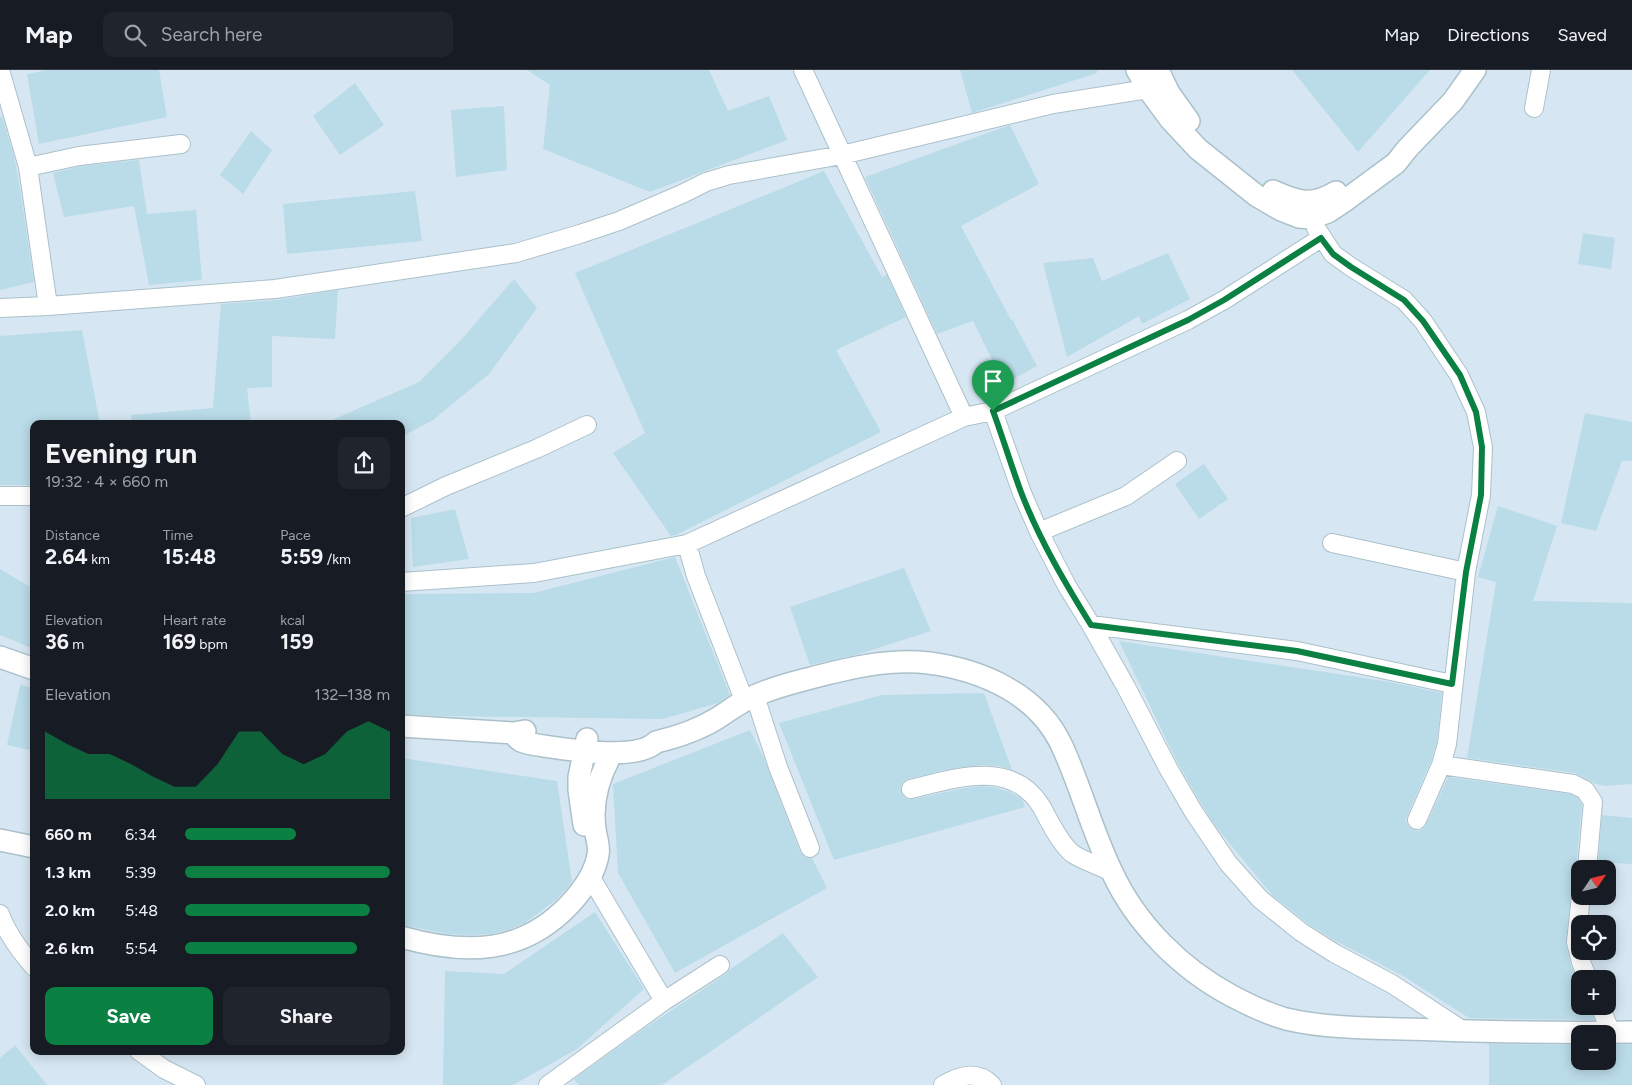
<!DOCTYPE html>
<html lang="en">
<head>
<meta charset="utf-8">
<style>
	:root { --surface:#171b24; --page:#20242c; --text:#f1f3f6; --muted:#9ea1a6; --line:#363941; --accent:#0b8043 }
	body { margin:0; font-family:Figtree,sans-serif; background:var(--page); color:var(--text); height:100vh; display:flex; flex-direction:column; font-size:19px; white-space:nowrap }
	* { box-sizing:border-box; margin:0 }
	p { font-size:16px; color:var(--muted) }
	.icon { flex:none; width:28px; height:28px; fill:none; stroke:currentColor; stroke-width:2; stroke-linecap:round; stroke-linejoin:round }
	.map { position:relative; flex:1; overflow:hidden }
	.sheet { position:absolute; left:30px; top:350px; width:375px; height:635px; display:flex; flex-direction:column; background:var(--surface); border-radius:10px; box-shadow:0 2px 12px #0003 }
	.sheet>* { flex:none }
	.needle { width:32px; rotate:55deg }
	.buttons { position:absolute; left:1571px; top:790px; display:grid; gap:10px }
	.buttons a { display:grid; place-items:center; width:45px; height:45px; border-radius:10px; background:var(--surface); box-shadow:0 2px 12px #0003; font-size:25px }
	.pin { position:absolute; display:grid; place-items:center; width:42px; height:42px; color:#fff; margin:-51px -21px; border-radius:50% 50% 50% 0; rotate:-45deg; box-shadow:0 0 5px #0007 }
	.pin .icon { rotate:45deg }
	.round { display:grid; place-items:center; flex:none; width:52px; height:52px; border-radius:10px; background:var(--page) }
	.overview { display:flex; align-items:center; justify-content:space-between; height:85px; padding:0 15px }
	h1 { font-size:28px; font-weight:700; line-height:38px }
	.metrics { display:grid; grid-template-columns:repeat(3,1fr); gap:8px; height:85px; padding:5px 15px }
	.metrics div { display:grid; align-content:center }
	.metrics b { font-size:21px; font-weight:700 }
	.metrics small { font-size:14px; font-weight:400 }
	.metrics p { font-size:14px }
	.chart { height:140px; padding:10px 15px }
	.chart p { display:flex; justify-content:space-between }
	.chart svg { width:100%; height:90px; margin-top:5px; fill:var(--accent); opacity:.7 }
	.button { display:flex; gap:10px; margin-top:auto; padding:10px 15px }
	.button a { flex:1; height:58px; border-radius:10px; background:var(--accent); color:#fff; font-size:20px; font-weight:700; line-height:58px; text-align:center }
	.button a+a { background:var(--page); color:var(--text) }
	ul { padding:0 15px; list-style:none; font-size:16px }
	li { display:grid; grid-template-columns:80px 60px 1fr; align-items:center; height:38px }
	li i { height:12px; border-radius:6px; background:var(--accent) }
	header { display:flex; align-items:center; gap:30px; box-sizing:border-box; height:70px; padding:0 25px; background:var(--surface); border-bottom:1px solid var(--line) }
	header strong { font-size:24px }
	nav { display:flex; gap:28px; margin-inline-start:auto; font-size:18px }
	.search { width:350px; height:45px; background:var(--page); display:flex; align-items:center; gap:12px; box-sizing:border-box; padding:0 18px; border-radius:10px; color:var(--muted); font-size:19px }
	.map>svg:first-child { display:block }
	.residential { fill:#d6e7f3; fill-rule:evenodd }
	.building { fill:#badbe8 }
	.lines { fill:none; stroke-linecap:round; stroke-linejoin:round }
	.minor-casing { stroke:#abc1ca; stroke-width:20 }
	.tertiary-casing { stroke:#abc1ca; stroke-width:24 }
	.minor { stroke:#fff; stroke-width:18 }
	.tertiary { stroke:#fff; stroke-width:21 }
	.route-casing { stroke:#fff; stroke-width:10 }
	.route { stroke:#0b8043; stroke-width:6 }
</style>
</head>
<body>
<header>
<strong>Map</strong>
<div class="search"><svg class="icon" aria-label="search" viewBox="0 0 24 24"><circle cx="10" cy="10" r="6"/><path d="M15 15l6 6"/></svg>Search here</div>
<nav><a>Map</a><a>Directions</a><a>Saved</a></nav>
</header>
<div class="map">
<svg width="1632" height="1015" viewBox="0 0 1632 1015">
	<rect width="100%" height="100%" fill="#e8f2fb"/>
	<path class="residential" d="M 0,0 L 1632,0 L 1632,1015 L 0,1015 ZM 34,354 L 401,354 L 401,981 L 34,981 ZM 1580,799 L 1608,799 L 1608,826 L 1580,826 ZM 1580,854 L 1608,854 L 1608,881 L 1580,881 ZM 1580,909 L 1608,909 L 1608,936 L 1580,936 ZM 1580,964 L 1608,964 L 1608,991 L 1580,991 Z"/>
	<path class="building" d="M 47,0 L 159,0 L 167,47 L 39,74 L 27,4 Z
		M 527,0 L 709,0 L 728,41 L 769,26 L 787,70 L 650,122 L 543,79 L 550,15 Z
		M 960,0 L 1097,0 L 1097,3 L 972,43 Z
		M 1292,0 L 1430,0 L 1358,82 Z
		M 355,13 L 384,55 L 340,85 L 313,46 Z
		M 504,36 L 507,100 L 456,107 L 451,40 Z
		M 2,46 L 14,86 L 20,118 L 34,212 L 0,220 L 0,47 Z
		M 1010,55 L 1039,114 L 961,156 L 1011,250 L 1012,249 L 1037,296 L 1004,314 L 973,251 L 937,264 L 865,107 Z
		M 251,61 L 272,80 L 243,124 L 220,105 Z
		M 139,90 L 147,144 L 196,140 L 202,210 L 149,215 L 134,136 L 64,147 L 53,103 L 81,96 Z
		M 824,101 L 882,207 L 887,205 L 906,247 L 836,280 L 881,362 L 676,465 L 671,466 L 613,383 L 645,363 L 575,203 Z
		M 415,121 L 422,171 L 287,184 L 283,134 Z
		M 1583,163 L 1615,168 L 1611,199 L 1578,194 Z
		M 1168,183 L 1190,229 L 1142,254 L 1139,246 L 1067,287 L 1043,193 L 1093,188 L 1102,211 Z
		M 514,209 L 537,238 L 489,304 L 433,350 L 401,367 L 401,354 L 323,354 L 419,312 L 461,270 Z
		M 338,220 L 335,269 L 272,266 L 272,317 L 247,318 L 251,354 L 132,354 L 131,345 L 213,338 L 221,234 L 277,230 Z
		M 82,260 L 100,354 L 34,354 L 34,415 L 0,415 L 0,266 Z
		M 1585,343 L 1632,352 L 1632,391 L 1622,391 L 1596,461 L 1561,453 Z
		M 1204,394 L 1228,429 L 1199,449 L 1175,414 Z
		M 1498,436 L 1557,456 L 1533,531 L 1632,533 L 1632,714 L 1604,716 L 1593,713 L 1575,703 L 1467,688 L 1496,512 L 1478,507 Z
		M 455,439 L 469,489 L 413,497 L 411,448 Z
		M 675,487 L 730,625 L 718,633 L 663,649 L 445,646 L 401,644 L 401,524 L 533,523 Z
		M 904,498 L 931,561 L 859,584 L 810,595 L 790,537 Z
		M 0,499 L 34,519 L 34,579 L 0,565 Z
		M 1119,571 L 1390,612 L 1442,623 L 1437,672 L 1431,691 L 1407,746 L 1406,751 L 1408,756 L 1413,760 L 1418,761 L 1423,759 L 1426,755 L 1448,707 L 1570,724 L 1578,728 L 1582,735 L 1576,798 L 1577,803 L 1580,807 L 1580,816 L 1573,819 L 1571,824 L 1566,874 L 1571,896 L 1580,916 L 1580,936 L 1590,936 L 1594,950 L 1469,948 L 1405,907 L 1334,870 L 1307,853 L 1273,826 L 1216,757 L 1202,735 L 1176,690 Z
		M 20,615 L 34,618 L 34,681 L 7,675 Z
		M 984,623 L 1012,700 L 1000,696 L 982,695 L 944,700 L 908,709 L 904,711 L 901,716 L 901,722 L 903,726 L 908,729 L 913,729 L 965,718 L 982,716 L 997,718 L 1010,722 L 1022,729 L 1025,737 L 834,790 L 779,653 L 882,625 Z
		M 750,660 L 764,688 L 800,782 L 804,787 L 812,788 L 827,818 L 675,903 L 618,803 L 613,714 Z
		M 401,688 L 557,711 L 572,812 L 569,816 L 556,830 L 525,853 L 508,860 L 490,864 L 470,865 L 449,864 L 401,855 Z
		M 1602,745 L 1632,748 L 1632,794 L 1598,792 Z
		M 595,842 L 644,919 L 577,979 L 513,1015 L 443,1015 L 445,901 L 504,904 Z
		M 783,863 L 818,907 L 662,1015 L 579,1015 L 574,1009 L 645,958 L 726,904 L 729,900 Z
		M 1489,974 L 1580,975 L 1580,991 L 1608,991 L 1608,975 L 1632,974 L 1632,1015 L 1489,1015 Z
		M 15,975 L 47,1015 L 0,1015 L 0,988 Z"/>
	<g class="lines">
		<defs>
			<path id="minor" d="M 0,0 L 28,97 L 48,236
				M 803,0 L 964,347
				M 1534,38 L 1541,0
				M 28,97 L 79,86 L 181,74
				M 1316,158 L 1333,184 L 1351,197 L 1404,230 L 1423,251 L 1459,305 L 1476,342 L 1483,377 L 1481,425 L 1466,502 L 1447,674 L 1441,695 L 1417,750
				M 0,238 L 48,236 L 275,219 L 516,183 L 580,164 L 619,151 L 682,124 L 706,112 L 729,105 L 842,85 L 1053,34 L 1148,19
				M 993,341 L 1022,423 L 1039,462 L 1067,516 L 1091,555 L 1126,617 L 1168,698 L 1193,741 L 1228,793 L 1260,829 L 1301,862 L 1334,883 L 1392,914 L 1462,960
				M 0,426 L 34,426
				M 401,438 L 446,416 L 536,379 L 587,355
				M 1039,462 L 1126,426 L 1177,391
				M 1332,473 L 1466,502
				M 687,474 L 696,506 L 744,630
				M 401,512 L 534,503 L 687,474 L 964,347 L 993,341 L 1188,250 L 1224,230 L 1321,168
				M 1091,555 L 1297,581 L 1452,614
				M 755,626 L 778,697 L 810,778
				M 1441,695 L 1573,714 L 1585,720 L 1593,732 L 1587,799
				M 911,719 C 955,708 1012,689 1041,736 C 1049,750 1060,774 1073,784 C 1084,791 1100,796 1112,802
				M 590,806 L 664,931
				M 1581,826 L 1576,872 L 1581,892 L 1588,909
				M 0,844 C 7,864 20,881 34,897
				M 1600,936 L 1611,963
				M 139,981 L 164,999 L 196,1015
				M 548,1015 L 664,931 L 720,895
				M 943,1015 C 960,1005 977,1000 992,1015"/>
			<path id="tertiary" d="M 1137,0 L 1148,19 L 1170,49 L 1198,79 L 1257,126 L 1281,140 L 1299,147 L 1311,148 L 1328,142 L 1343,132 L 1396,93 L 1407,79 L 1453,31 L 1475,0
				M 1158,0 L 1169,23 L 1189,51
				M 1273,121 C 1298,132 1311,137 1336,122
				M 0,587 L 34,599
				M 401,656 L 513,663 L 525,661
				M 513,663 C 515,666 518,669 521,671 C 528,674 537,675 544,676 C 570,680 637,691 656,672 C 677,667 698,660 716,649 C 726,643 736,635 746,630 C 765,620 787,614 807,609 C 846,599 888,588 929,593 C 982,600 1038,624 1062,676 C 1081,717 1092,761 1112,802 C 1136,854 1181,899 1232,926 C 1249,935 1268,944 1286,949 C 1332,960 1391,958 1438,960 C 1503,962 1568,963 1632,962
				M 584,755 L 579,720 L 579,707 L 587,669
				M 0,770 L 34,777
				M 401,867 C 465,885 522,885 570,834 C 582,821 595,803 598,785 C 600,777 596,767 595,759 C 591,731 599,706 612,683"/>
		</defs>
		<use href="#minor" class="minor-casing"/>
		<use href="#tertiary" class="tertiary-casing"/>
		<use href="#minor" class="minor"/>
		<use href="#tertiary" class="tertiary"/>
	</g>
	<g class="lines">
		<defs>
			<path id="route" d="M 1321,168 L 1333,184 L 1351,197 L 1404,230 L 1423,251 L 1460,305 L 1476,342 L 1482,377 L 1481,425 L 1466,502 L 1452,614 L 1297,581 L 1091,555 C 1065,513 1039,469 1021,422 C 1011,395 1003,368 993,341 L 1188,250 L 1224,230 Z"/>
		</defs>
		<use href="#route" class="route-casing"/>
		<use href="#route" class="route"/>
	</g>
</svg>
<div class="buttons">
<a><svg class="needle" viewBox="-14 -14 28 28"><path d="M0-13l5 13h-10z" fill="#e53935"/><path d="M0 13l5-13h-10z" fill="#9ea1a6"/></svg></a>
<a><svg class="icon" aria-label="locate" viewBox="0 0 24 24"><circle cx="12" cy="12" r="6"/><path d="M12 2v4M12 18v4M2 12h4M18 12h4"/></svg></a>
<a>+</a>
<a>−</a>
</div>
<div class="pin" style="left:993px;top:341px;background:#1e9e55"><svg class="icon" aria-label="arrive" viewBox="0 0 24 24"><path d="M6 21V4h12l-3 4 3 4H6"/></svg></div>
<section class="sheet">
<div class="overview"><div><h1>Evening run</h1><p>19:32 · 4 × 660 m</p></div><a class="round"><svg class="icon" aria-label="share" viewBox="0 0 24 24"><path d="M12 15V3M7 8l5-5 5 5M5 13v7h14v-7"/></svg></a></div>
<div class="metrics">
<div><p>Distance</p><b>2.64<small> km</small></b></div>
<div><p>Time</p><b>15:48</b></div>
<div><p>Pace</p><b>5:59<small> /km</small></b></div>
</div>
<div class="metrics">
<div><p>Elevation</p><b>36<small> m</small></b></div>
<div><p>Heart rate</p><b>169<small> bpm</small></b></div>
<div><p>kcal</p><b>159</b></div>
</div>
<div class="chart"><p><span>Elevation</span>132–138 m</p>
<svg viewBox="0 0 160 44" preserveAspectRatio="none"><path d="M0 44V11L10 17L20 22L30 22L40 27L50 33L60 38L70 38L80 27L90 11L100 11L110 22L120 27L130 22L140 11L150 6L160 11V44z"/></svg>
</div>
<ul>
<li><b>660 m</b>6:34<i style="width:54%"></i></li>
<li><b>1.3 km</b>5:39<i style="width:100%"></i></li>
<li><b>2.0 km</b>5:48<i style="width:90%"></i></li>
<li><b>2.6 km</b>5:54<i style="width:84%"></i></li>
</ul>
<div class="button"><a>Save</a><a>Share</a></div>
</section>
</div>
</body>
</html>
